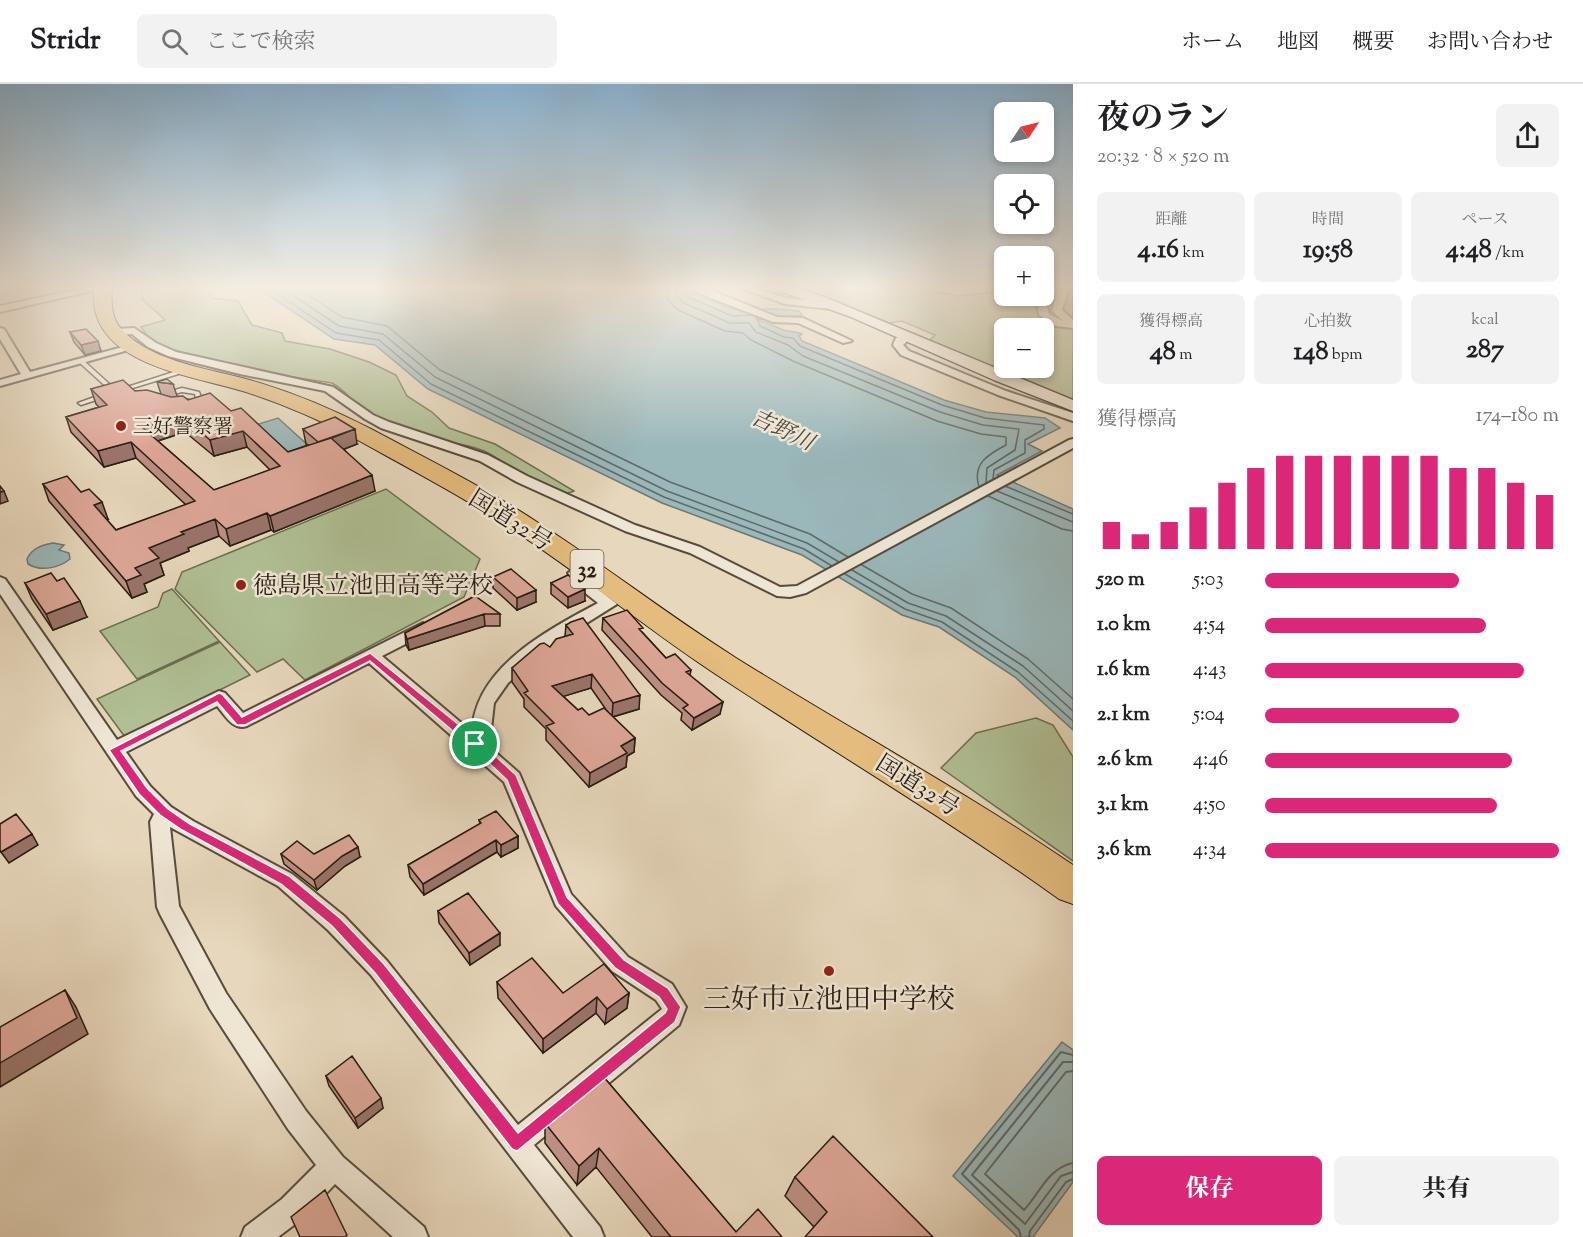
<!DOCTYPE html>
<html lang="ja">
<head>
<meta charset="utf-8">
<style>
	:root { --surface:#fff; --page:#f2f2f2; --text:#202124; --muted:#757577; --line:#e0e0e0; --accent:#db2777 }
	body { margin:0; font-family:"Sorts Mill Goudy","Noto Serif JP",serif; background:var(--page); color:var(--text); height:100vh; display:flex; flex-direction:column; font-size:22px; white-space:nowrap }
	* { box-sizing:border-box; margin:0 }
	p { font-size:20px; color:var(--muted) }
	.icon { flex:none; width:33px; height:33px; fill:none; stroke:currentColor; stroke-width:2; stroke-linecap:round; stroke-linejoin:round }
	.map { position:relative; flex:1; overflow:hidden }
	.side { display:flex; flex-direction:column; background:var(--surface); width:510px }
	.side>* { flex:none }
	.needle { width:39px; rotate:55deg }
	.controls { position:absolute; left:994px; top:18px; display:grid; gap:12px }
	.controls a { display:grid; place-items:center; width:60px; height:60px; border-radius:9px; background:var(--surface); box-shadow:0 3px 9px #0003; font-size:30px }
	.pin { position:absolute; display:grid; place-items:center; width:51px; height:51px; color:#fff; margin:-26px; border:3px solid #fff; border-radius:50%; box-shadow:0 2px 6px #0007 }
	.round { display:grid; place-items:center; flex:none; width:63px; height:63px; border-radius:9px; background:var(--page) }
	.headline { display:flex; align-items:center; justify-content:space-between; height:102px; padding:0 24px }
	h1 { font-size:33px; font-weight:700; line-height:45px }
	.stats { display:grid; grid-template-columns:repeat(3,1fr); gap:9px; height:102px; padding:6px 24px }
	.stats div { display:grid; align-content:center; border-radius:9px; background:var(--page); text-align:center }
	.stats b { font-size:26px; font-weight:700 }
	.stats small { font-size:16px; font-weight:400 }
	.stats p { font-size:16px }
	.chart { height:168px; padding:12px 24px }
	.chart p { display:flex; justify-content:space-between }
	.chart svg { width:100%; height:108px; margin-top:6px; stroke:var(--accent); stroke-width:6 }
	.primary-button { display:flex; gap:12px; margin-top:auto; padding:12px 24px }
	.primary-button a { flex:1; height:69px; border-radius:9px; background:var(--accent); color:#fff; font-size:24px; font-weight:700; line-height:69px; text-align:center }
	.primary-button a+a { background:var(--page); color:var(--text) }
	ul { padding:0 24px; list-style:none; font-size:20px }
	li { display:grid; grid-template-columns:96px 72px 1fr; align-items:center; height:45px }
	li i { height:15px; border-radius:8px; background:var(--accent) }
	header { display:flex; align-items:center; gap:36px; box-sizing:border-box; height:84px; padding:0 30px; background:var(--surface); border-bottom:2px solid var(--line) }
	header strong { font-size:28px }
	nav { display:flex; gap:33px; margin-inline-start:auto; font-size:21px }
	.search { width:420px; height:54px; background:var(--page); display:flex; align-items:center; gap:15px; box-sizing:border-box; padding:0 21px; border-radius:9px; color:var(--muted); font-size:22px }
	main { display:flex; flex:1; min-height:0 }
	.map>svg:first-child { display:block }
	.green { fill:#b0bf94; stroke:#6b6e52; stroke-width:1.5; fill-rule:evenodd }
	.water { fill:#9ab7ba; stroke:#6c7976; stroke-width:1.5 }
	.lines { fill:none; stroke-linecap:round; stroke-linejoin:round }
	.shore-far1 { stroke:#606a66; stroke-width:1.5 }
	.shore { stroke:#606a66; stroke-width:2 }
	.lane-casing { stroke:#564b3c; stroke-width:3 }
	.street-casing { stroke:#564b3c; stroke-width:4 }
	.secondary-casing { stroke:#261c11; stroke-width:3 }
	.highway-casing { stroke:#261c11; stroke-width:2 }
	.lane { fill:#efe5d3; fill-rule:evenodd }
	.street { fill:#efe5d3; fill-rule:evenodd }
	.secondary { fill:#efe5d3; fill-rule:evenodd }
	.highway { fill:#e4bc7e; fill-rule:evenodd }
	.wall { fill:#bd8f82; stroke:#261c11; stroke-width:1.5; fill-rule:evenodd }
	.shaded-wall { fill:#9a746a; stroke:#261c11; stroke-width:1.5 }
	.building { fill:#dca697; stroke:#261c11; stroke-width:1.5; fill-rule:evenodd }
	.route { fill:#db2777; stroke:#fff; stroke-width:1.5; fill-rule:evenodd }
	.poi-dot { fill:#8f2418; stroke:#efe5d3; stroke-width:2 }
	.labels { text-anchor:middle; stroke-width:5; stroke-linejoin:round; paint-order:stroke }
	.far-poi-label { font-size:20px; fill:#261c11; stroke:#efe5d3; text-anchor:start }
	.far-water-label { font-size:22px; font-style:italic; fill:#494a44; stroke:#efe5d3 }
	.shield { fill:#efe5d3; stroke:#62584b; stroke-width:1.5 }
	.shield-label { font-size:22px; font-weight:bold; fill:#261c11 }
	.street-label { font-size:24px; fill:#261c11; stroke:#efe5d3 }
	.poi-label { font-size:24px; fill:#261c11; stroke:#efe5d3; text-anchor:start }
	.near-poi-label { font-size:28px; fill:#261c11; stroke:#efe5d3 }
</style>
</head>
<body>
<header>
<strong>Stridr</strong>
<div class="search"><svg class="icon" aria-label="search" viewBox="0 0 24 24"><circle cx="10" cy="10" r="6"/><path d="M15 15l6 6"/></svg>ここで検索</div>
<nav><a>ホーム</a><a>地図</a><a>概要</a><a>お問い合わせ</a></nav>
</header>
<main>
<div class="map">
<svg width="1073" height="1153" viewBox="0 0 1073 1153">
	<rect width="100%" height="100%" fill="#e7d7bc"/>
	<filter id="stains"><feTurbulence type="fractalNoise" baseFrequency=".00333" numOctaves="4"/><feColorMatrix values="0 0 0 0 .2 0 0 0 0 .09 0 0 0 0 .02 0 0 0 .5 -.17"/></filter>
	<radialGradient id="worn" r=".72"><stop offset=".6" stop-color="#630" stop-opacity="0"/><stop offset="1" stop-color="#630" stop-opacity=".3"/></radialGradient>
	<path class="green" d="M 140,203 L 208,203 L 206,205 L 213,214 L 238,217 L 252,241 L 282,249 L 285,257 L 330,265 L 369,278 L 396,291 L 407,312 L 432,328 L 449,344 L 495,360 L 574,407 C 558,417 504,378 488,369 C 475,362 463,361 449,358 C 422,350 395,342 371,330 C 355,322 347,307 332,299 L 239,285 L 161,262 L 149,254 L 141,243 L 165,236 L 142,215 Z
		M 810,203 L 1005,203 L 1005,212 L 1044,212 L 1044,203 L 1073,203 L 1073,318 L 929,257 L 935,251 L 902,237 L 889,239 L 808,207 ZM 1005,244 L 1044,244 L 1044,284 L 1005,284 Z
		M 386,405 L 480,475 L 464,513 L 305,596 L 283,575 L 257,588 L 175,505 L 182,488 Z
		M 172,505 L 219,557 L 137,595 L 100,547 L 158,523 L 163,509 Z
		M 220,558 L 250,591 L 125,653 L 97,615 Z
		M 1036,634 L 1053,641 L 1073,673 L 1073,777 L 941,684 L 976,649 Z"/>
	<path class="water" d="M 256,203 L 689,203 L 689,207 L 734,226 L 778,225 L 799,227 L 802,231 L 756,236 C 765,237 774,242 783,246 C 790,248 796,247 802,250 L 799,252 L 802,257 L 944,316 L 986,328 L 1045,334 L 1060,344 L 1028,360 L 1042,367 L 997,391 L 1073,425 L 1073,646 L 1015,593 L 939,543 L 902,531 L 802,471 L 662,419 L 428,305 L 375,261 L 334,255 Z
		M 278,334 L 322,374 L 292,384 L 249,343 Z
		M 53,459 L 64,461 L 59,466 L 69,469 L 70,475 C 59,484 41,488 28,480 L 27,475 C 32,464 42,461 53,459 Z
		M 1062,958 L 1073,966 L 1073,1098 L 1033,1153 L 1018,1153 L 953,1092 Z"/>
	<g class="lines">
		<path class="shore-far1" d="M 267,203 L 336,249 L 379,256 L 431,300 L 664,413 L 804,465 L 832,482
			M 280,203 L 339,242 L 383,250 L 435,293 L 667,407 L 807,459 L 839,478
			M 297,203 L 342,233 L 387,242 L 440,286 L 670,398 L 810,450 L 848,473
			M 667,203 L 668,216 L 678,226 L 725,247 L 743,249 L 751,256 L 793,277 L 937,337 L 981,350 L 1006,353 L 1006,361 C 987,371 972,380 979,403
			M 676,203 L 677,212 L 684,219 L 730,239 L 749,239 L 756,248 L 788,261 L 803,272 L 940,328 L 983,341 L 1019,345 L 1015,366 L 987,384 L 986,399
			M 683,203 L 686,212 L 732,232 L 752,231
			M 756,233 L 760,242 L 784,253 L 793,254 L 800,262 L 942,321 L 985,334 L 1044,341 L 1044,345 L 1025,356 L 1025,369 L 994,386 L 993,395
			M 1005,402 L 1073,430
			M 997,407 L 1073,438
			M 988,412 L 1062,445 L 1073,447
			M 862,481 L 912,510 L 951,524 L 1028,575 L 1073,615
			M 852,486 L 908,519 L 946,532 L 1023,582 L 1073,627
			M 845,490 L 905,525 L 942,538 L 1018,588 L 1073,637"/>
		<path class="shore" d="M 1073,978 L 1063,978 L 972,1091 L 1025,1140 L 1061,1092 L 1073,1088
			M 1073,987 L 1066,988 L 985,1090 L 1024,1126 C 1040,1109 1048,1084 1073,1079
			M 1021,1153 L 1019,1146 L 962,1090 L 1061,968 L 1073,971
			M 1029,1153 L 1030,1147 L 1066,1098 L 1073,1095"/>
		<defs>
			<path id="lane" d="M 80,277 L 84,277 L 117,307 L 117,309 L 113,309 L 80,279 Z
				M 186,284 L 189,286 L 188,287 L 123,307 L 118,306 Z
				M 182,304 L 199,308 L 202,315 C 189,329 170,329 154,320 L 154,317 L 161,310 ZM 182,308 L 195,310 L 196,315 C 185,324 174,324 160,319 L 160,317 L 165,312 Z
				M 103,310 L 105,311 L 105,313 L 81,321 L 78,319 Z"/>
			<path id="street" d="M 90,203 L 108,203 L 0,228 L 0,222 Z
				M 693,203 L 703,203 L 777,233 L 803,234 L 852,257 L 843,259 L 798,239 L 773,238 L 696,208 Z
				M 738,203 L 752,203 L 786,214 L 841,220 L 846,223 L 841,226 L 785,220 Z
				M 919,203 L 958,205 L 1005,203 L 1005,206 L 958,211 Z
				M 1059,203 L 1069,203 L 1062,226 L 1073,236 L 1073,244 L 1056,242 L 1039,231 L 1035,212 L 1044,211 L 1049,230 L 1063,237 L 1052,227 Z
				M 0,244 L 4,245 L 30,288 L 134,260 L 139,263 L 0,302 L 0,296 L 21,290 L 0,255 Z
				M 134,244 L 156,259 L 176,268 L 333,303 L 373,331 L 389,338 L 488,371 L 527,392 L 635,441 L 700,463 L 780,503 L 797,502 L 1069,356 L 1073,355 L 1073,364 L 806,509 L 790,513 L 777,512 L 690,469 L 625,447 L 517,398 L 480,377 L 381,344 L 365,335 L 325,307 L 240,290 L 168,272 L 148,263 L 132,250 L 115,251 L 110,248 L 115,245 Z
				M 905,249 L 914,251 L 903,261 L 909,267 L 1006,307 L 1073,329 L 1073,337 L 998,311 L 901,271 L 893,261 L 896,254 Z
				M 584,479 L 591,483 L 583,490 L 589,498 L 617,520 L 550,562 L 508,599 L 494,619 L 490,654 L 486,660 L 519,689 L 571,810 L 628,873 L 672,900 L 686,923 L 679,941 L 534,1061 L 600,1143 L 604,1153 L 573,1153 L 371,891 L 328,846 L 278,802 L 170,743 L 179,822 L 226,909 L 306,1027 L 343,1073 L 424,1143 L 428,1153 L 393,1153 L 335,1100 L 302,1135 L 278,1153 L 241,1153 L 245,1143 L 282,1115 L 316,1081 L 288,1045 L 210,925 L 160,830 L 157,823 L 150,738 L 154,730 L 136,712 L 0,510 L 0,493 L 5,495 L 117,656 L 219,607 L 225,609 L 243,629 L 423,539 L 431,544 L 429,548 L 382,572 L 472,648 C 475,583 548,546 598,519 L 579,504 L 568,489 ZM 369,579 L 504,698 L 556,822 L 612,887 L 656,916 L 662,925 L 518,1041 L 387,877 L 344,832 L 292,790 L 193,737 L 171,723 L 150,702 L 126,668 L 217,622 C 225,631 233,647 247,642 Z"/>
			<path id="secondary" d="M 775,203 L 795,203 L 824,213 L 1073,316 L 1073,327 L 994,296 L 851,233 L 777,206 Z"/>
			<path id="highway" d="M 94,203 L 112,203 C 111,218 111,234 122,246 C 156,281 216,285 260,299 C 299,311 336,327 371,345 C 427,375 484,403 537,438 C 604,481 668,531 736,574 C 848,644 964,707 1073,781 L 1073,820 L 1059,815 C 946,734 827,664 711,587 C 645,543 583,492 516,448 C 464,413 408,384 354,354 C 320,336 283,320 246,308 C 192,291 85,281 94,203 Z"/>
		</defs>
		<use href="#lane" class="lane-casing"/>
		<use href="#street" class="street-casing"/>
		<use href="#secondary" class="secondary-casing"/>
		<use href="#highway" class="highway-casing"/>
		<use href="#lane" class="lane"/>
		<use href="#street" class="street"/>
		<use href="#secondary" class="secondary"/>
		<use href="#highway" class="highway"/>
	</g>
	<path class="wall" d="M 70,248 L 101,267 L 85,271 L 74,258 Z
		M 157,298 L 173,300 L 177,312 L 231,327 L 288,368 L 308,361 L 306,360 L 303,345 L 357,360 L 344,365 L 375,407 L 274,448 L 271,446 L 230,462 L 219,452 L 188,464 L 189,467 L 160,479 L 164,491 L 144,500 L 147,508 L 132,514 L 49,417 L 43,400 L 81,408 L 108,435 L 106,435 L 116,446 L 186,421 L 136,374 L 104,383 L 71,348 L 66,333 L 99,323 L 96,320 L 91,305 L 135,307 L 161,310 ZM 185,348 L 214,372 L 247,363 L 270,386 L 214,406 L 158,357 Z
		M 493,493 L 536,518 L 517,526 L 493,504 Z
		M 25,499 L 87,533 L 53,546 L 32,515 Z
		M 551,499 L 585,517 L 568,524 L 551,510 Z
		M 475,512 L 500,530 L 500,542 L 485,542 L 409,566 L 406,561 L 405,549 Z
		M 603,534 L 642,548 L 666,574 L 691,586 L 690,591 L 720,630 L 692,646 L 681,636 L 682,629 L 661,611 L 602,546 Z
		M 566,541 L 639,625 L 613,633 L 635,654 L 634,668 L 627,672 L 626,683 L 589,703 L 546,656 L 546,645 L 524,623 L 524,615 L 512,598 L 512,584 L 550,563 L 565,552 ZM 591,604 L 607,627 L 589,631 L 578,626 L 563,612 Z
		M 479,736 L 518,752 L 518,764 L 501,773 L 497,768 L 424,811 L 410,793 L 408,781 L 480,740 Z
		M 281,770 L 314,770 L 360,773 L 345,782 L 317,806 L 284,780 Z
		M 438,827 L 500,861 L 470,881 L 439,839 Z
		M 497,898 L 563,909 L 629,909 L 627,924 L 605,940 L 596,929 L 543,969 L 498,914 Z
		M 602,991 L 736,1148 L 782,1153 L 652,1153 L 596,1083 L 577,1101 L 545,1059 L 545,1039 Z
		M 326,992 L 383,1024 L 358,1044 L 329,1002 Z
		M 795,1093 L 933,1153 L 814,1143 L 785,1112 Z"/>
	<path class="shaded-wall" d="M 98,257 L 101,267 L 85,271 L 81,261 Z
		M 181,332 L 185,348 L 148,360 L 143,344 Z
		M 355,345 L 357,360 L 322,374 L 319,359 Z
		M 243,347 L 247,363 L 214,372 L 210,356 Z
		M 131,358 L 136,374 L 104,383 L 98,367 Z
		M 372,391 L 375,407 L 274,448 L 270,432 Z
		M 4,407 L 8,417 L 0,420 L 0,408 Z
		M 102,418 L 108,435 L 100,438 L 94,421 Z
		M 267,429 L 271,446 L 230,462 L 226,445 Z
		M 215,435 L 219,452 L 188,464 L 189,467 L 160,479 L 164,491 L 144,500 L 147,508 L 132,514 L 126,497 L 149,464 L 181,448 Z
		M 585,505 L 585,517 L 568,524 L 568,513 Z
		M 536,506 L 536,518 L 517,526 L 517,514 Z
		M 80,517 L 87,533 L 53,546 L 46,530 Z
		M 484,530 L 485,542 L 409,566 L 407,555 Z
		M 592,590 L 591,604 L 552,616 L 552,602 Z
		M 640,611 L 639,625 L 612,633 L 613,619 Z
		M 723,618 L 720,630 L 692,646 L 694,634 Z
		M 635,654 L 634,668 L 627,672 L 626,683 L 589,703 L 590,689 L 621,662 Z
		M 32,750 L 38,761 L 9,779 L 1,768 Z
		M 518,752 L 518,764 L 501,773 L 501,761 Z
		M 496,756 L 497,768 L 424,811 L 423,800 Z
		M 358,763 L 360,773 L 345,782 L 317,806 L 314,796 L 342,772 Z
		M 500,849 L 500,861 L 470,881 L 469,869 Z
		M 65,906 L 76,923 L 88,950 L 0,1003 L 0,979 Z
		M 629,909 L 627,924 L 605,940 L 607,925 Z
		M 597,913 L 596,929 L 543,969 L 543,955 Z
		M 381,1014 L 383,1024 L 358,1044 L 355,1034 Z
		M 599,1064 L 596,1083 L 577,1101 L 579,1082 Z"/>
	<path class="building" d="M 86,245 L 98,257 L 81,261 L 70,248 Z
		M 167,295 L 173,300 L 157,298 Z
		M 123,296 L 135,307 L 147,306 L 171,313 L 183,312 L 188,316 L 210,309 L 231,327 L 241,324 L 288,368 L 331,354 L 372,391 L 270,432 L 267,429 L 226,445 L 215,435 L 181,448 L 184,450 L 149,464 L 159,474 L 135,484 L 141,491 L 126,497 L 43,400 L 67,392 L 81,408 L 89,405 L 102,418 L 94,421 L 116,446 L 195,417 L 131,358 L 98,367 L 66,333 L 107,321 L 91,305 ZM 181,332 L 210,356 L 243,347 L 280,382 L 214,406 L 143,344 Z
		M 335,333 L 355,345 L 318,358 L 303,345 Z
		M 0,402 L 4,407 L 0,408 Z
		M 511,485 L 536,506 L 517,514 L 493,493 Z
		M 51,489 L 57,497 L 64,494 L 80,517 L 46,530 L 25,499 Z
		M 568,491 L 585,505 L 568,513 L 551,499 Z
		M 475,512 L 500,530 L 484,530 L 407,555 L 405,549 Z
		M 627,526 L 643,544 L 639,545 L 666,574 L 675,570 L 691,586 L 686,588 L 723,618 L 694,634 L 683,624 L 688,621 L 662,599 L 603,534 Z
		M 583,534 L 640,611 L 613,619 L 592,590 L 552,602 L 578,626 L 582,624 L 589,631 L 604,624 L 635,654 L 621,662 L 627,669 L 590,689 L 546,642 L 554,639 L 524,609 L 528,607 L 512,584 L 540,560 L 544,559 L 550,563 L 556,555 L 573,550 L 566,541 L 571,538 Z
		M 496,727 L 518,752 L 501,761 L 496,756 L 423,800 L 408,781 L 481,739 L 479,736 Z
		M 16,730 L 32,750 L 1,768 L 0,766 L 0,740 Z
		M 349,751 L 358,763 L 342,772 L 314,796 L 281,770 L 297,757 L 314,770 Z
		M 468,809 L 500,849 L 469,869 L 438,827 Z
		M 532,874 L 563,909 L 604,880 L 629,909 L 607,925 L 597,913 L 543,955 L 497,898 Z
		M 65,906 L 77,934 L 0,979 L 0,943 Z
		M 352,972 L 381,1014 L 355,1034 L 326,992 Z
		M 602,991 L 736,1148 L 758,1125 L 782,1153 L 671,1153 L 599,1064 L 579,1082 L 545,1039 Z
		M 833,1052 L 933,1153 L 805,1153 L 827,1128 L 795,1093 Z
		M 325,1106 L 347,1151 L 345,1153 L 300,1153 L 291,1133 Z"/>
	<linearGradient id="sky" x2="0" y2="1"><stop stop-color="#89b5d6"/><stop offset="0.56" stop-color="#f4ede1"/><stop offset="1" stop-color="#f4ede1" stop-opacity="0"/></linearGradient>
	<rect width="1073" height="364" fill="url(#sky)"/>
	<path class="route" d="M 370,569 L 479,657 L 516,691 L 567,813 L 624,876 L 668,904 L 681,923 L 675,938 L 517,1067 L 512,1065 L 375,889 L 332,842 L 281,800 L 182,746 L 160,731 L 139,710 L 109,666 L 219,609 L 222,610 L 242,633 ZM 370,577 L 472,663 L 507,696 L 558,820 L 615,884 L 659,913 L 667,925 L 665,929 L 518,1049 L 384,880 L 341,835 L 289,792 L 190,740 L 168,725 L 147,704 L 121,667 L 217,618 L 237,641 L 245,641 Z"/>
	<g class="poi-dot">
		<circle cx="121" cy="342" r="6"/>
		<circle cx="241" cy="501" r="6"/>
		<circle cx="829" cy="887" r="6"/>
	</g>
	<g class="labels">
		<g class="far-poi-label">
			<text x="133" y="349">三好警察署</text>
		</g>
		<g class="far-water-label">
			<text transform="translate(783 345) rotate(25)" y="8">吉野川</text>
		</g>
		<rect class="shield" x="570.5" y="466" width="33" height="38" rx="4.5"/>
		<g class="shield-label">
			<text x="587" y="493">32</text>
		</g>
		<g class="street-label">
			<text transform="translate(511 436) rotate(32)" y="8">国道32号</text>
			<text transform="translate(918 701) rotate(32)" y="8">国道32号</text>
		</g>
		<g class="poi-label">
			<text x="253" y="509">徳島県立池田高等学校</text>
		</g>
		<g class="near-poi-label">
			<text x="829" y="924">三好市立池田中学校</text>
		</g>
	</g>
	<rect width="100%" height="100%" filter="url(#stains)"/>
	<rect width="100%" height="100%" fill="url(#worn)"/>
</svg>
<div class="controls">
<a><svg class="needle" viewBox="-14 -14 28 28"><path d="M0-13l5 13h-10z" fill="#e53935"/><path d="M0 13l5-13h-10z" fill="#757577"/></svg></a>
<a><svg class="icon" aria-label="locate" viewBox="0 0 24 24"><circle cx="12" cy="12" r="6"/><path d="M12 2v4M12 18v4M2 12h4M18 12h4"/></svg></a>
<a>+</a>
<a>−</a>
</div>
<div class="pin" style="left:475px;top:660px;background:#1e9e55"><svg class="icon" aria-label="arrive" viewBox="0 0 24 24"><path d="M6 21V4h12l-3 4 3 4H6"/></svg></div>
</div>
<section class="side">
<div class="headline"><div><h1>夜のラン</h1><p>20:32 · 8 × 520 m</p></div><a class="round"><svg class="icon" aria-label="share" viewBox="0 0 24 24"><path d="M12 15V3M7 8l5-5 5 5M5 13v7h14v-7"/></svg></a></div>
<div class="stats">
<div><p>距離</p><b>4.16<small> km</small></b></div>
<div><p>時間</p><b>19:58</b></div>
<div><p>ペース</p><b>4:48<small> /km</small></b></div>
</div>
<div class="stats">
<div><p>獲得標高</p><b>48<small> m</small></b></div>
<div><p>心拍数</p><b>148<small> bpm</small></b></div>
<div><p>kcal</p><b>287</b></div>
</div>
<div class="chart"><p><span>獲得標高</span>174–180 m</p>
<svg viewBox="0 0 160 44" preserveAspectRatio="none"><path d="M5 44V33M15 44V38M25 44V33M35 44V27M45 44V17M55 44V11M65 44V6M75 44V6M85 44V6M95 44V6M105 44V6M115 44V6M125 44V11M135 44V11M145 44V17M155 44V22"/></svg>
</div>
<ul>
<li><b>520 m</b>5:03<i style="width:66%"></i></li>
<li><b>1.0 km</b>4:54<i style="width:75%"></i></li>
<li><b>1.6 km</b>4:43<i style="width:88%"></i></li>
<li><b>2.1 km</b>5:04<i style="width:66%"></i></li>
<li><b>2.6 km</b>4:46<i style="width:84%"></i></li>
<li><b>3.1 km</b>4:50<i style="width:79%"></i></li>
<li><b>3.6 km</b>4:34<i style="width:100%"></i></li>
</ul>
<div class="primary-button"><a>保存</a><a>共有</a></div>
</section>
</main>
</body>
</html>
